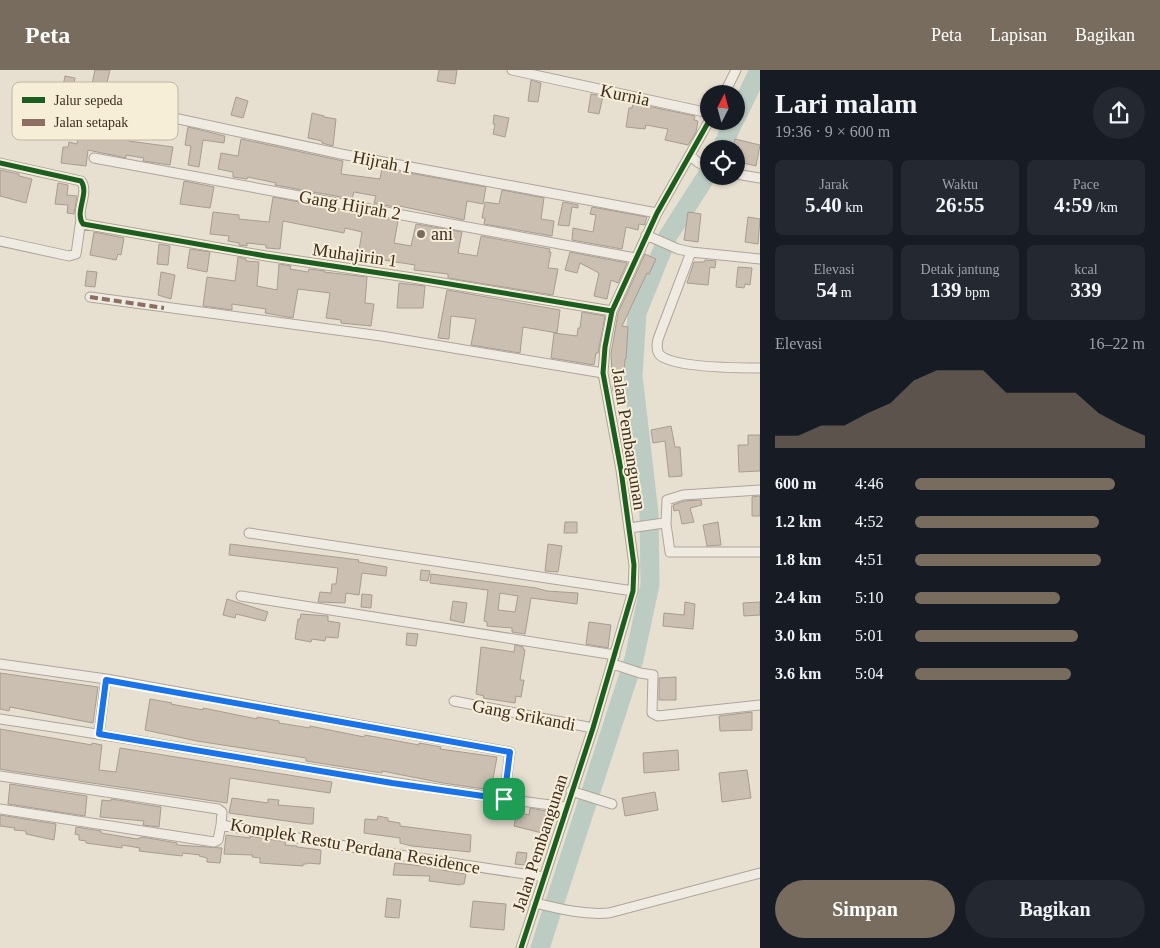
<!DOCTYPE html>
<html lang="id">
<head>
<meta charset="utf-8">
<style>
	:root { --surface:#171b24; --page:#242831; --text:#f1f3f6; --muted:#9ea1a6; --accent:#786c5e }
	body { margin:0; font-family:"Times New Roman",serif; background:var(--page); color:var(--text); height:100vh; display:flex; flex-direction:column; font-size:19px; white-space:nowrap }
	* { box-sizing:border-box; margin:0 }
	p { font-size:16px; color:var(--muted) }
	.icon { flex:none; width:28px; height:28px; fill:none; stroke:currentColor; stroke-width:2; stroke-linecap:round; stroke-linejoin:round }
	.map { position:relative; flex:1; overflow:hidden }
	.drawer { display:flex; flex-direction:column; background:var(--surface); width:400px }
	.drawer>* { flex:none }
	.needle { width:32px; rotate:6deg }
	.buttons { position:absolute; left:700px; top:15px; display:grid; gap:10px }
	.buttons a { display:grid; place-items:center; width:45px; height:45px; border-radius:50%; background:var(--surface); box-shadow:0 1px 4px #0004; font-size:25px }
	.pin { position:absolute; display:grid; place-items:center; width:42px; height:42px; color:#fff; margin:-21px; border-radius:10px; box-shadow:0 2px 8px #0006 }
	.round { display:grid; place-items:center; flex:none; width:52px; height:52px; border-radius:26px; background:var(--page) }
	.summary { display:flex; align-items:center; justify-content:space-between; height:85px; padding:0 15px }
	h1 { font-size:28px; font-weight:700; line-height:38px }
	.metrics { display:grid; grid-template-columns:repeat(3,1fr); gap:8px; height:85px; padding:5px 15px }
	.metrics div { display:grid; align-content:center; border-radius:8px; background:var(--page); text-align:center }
	.metrics b { font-size:21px; font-weight:700 }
	.metrics small { font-size:14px; font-weight:400 }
	.metrics p { font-size:14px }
	.chart { height:140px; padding:10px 15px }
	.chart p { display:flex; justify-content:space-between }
	.chart svg { width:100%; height:90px; margin-top:5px; fill:var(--accent); opacity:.7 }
	.primary-button { display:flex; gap:10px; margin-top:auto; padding:10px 15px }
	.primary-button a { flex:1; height:58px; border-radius:30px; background:var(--accent); color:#fff; font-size:20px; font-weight:700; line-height:58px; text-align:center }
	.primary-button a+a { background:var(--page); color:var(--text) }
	ul { padding:0 15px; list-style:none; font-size:16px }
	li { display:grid; grid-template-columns:80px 60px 1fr; align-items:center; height:38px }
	li i { height:12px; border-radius:6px; background:var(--accent) }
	header { display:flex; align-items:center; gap:30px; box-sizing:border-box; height:70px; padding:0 25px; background:var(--accent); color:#fff }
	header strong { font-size:24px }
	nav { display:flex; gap:28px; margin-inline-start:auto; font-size:18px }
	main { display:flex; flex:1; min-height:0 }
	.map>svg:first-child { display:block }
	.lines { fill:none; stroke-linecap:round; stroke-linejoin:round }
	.river { stroke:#bcccc2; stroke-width:19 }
	.building { fill:#cbbfb2; stroke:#a89c90; fill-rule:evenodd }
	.minor-casing { stroke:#ada599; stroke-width:11 }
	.minor { stroke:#efebe3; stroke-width:9 }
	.quiet { stroke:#8d6e63; stroke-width:4; stroke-dasharray:8 4; stroke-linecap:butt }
	.cycleway-casing { stroke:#f7eed8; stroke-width:8 }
	.cycleway { stroke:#1b5e20; stroke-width:5 }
	.route-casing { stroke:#fff; stroke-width:10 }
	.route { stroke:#1a73e8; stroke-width:6 }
	.poi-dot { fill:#786c5e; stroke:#f7eed8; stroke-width:2 }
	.labels { text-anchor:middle; stroke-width:4; stroke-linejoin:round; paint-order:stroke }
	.street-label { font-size:18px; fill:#3d2e20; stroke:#f7eed8 }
	.poi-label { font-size:18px; fill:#3d2e20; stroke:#f7eed8; text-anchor:start }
	.key { fill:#f7eed8; stroke:#bfb4a1; stroke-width:1 }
	.key-label { font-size:14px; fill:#3d2e20 }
</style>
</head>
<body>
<header>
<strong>Peta</strong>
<nav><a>Peta</a><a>Lapisan</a><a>Bagikan</a></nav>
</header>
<main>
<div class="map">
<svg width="760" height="878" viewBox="0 0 760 878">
	<rect width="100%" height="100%" fill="#e7e0d1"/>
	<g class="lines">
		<path class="river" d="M 736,48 L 759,0
			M 721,79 L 734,51
			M 540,878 L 634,589 L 650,515 L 649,443 L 633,306 L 637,243 L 668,166 L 709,102"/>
	</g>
	<path class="building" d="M 95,0 L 110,0 L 105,21 L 98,20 L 97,35 L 75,32 L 76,21 L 90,23 Z
		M 439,0 L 457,0 L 455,14 L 437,11 Z
		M 65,6 L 75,8 L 73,18 L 63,16 Z
		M 531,10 L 541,13 L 538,32 L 528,31 Z
		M 591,24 L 603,26 L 599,44 L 588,42 Z
		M 236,27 L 248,31 L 243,48 L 231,45 Z
		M 633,33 L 695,46 L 694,50 L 698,51 L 696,62 L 688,75 L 665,70 L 668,59 L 646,55 L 645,59 L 626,57 L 629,38 L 632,38 Z
		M 312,43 L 324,46 L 324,47 L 336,49 L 333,76 L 322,73 L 322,71 L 308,68 Z
		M 126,44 L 135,46 L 129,71 L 173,77 L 170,95 L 143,91 L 144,88 L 126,85 L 126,88 L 88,80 L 86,96 L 61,93 L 63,77 L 68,77 L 69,72 L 77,74 L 78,66 L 94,67 L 96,58 L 117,62 L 120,48 L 125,49 Z
		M 494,45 L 509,48 L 505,67 L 493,64 L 495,54 L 493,54 Z
		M 188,57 L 225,66 L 224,73 L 203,70 L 199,97 L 188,95 L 191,76 L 185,75 Z
		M 241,69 L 343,91 L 341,104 L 380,109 L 382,98 L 486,117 L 483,134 L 467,131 L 464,150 L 400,136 L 400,138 L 374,133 L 376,126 L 354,122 L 352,129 L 275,115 L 276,113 L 248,107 L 247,109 L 233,107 L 233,102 L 218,99 L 221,83 L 238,86 Z
		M 735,69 L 760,75 L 756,96 L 743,93 L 742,99 L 736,98 L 736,79 L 733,79 Z
		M 0,100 L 19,104 L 19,106 L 32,109 L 26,133 L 0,126 Z
		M 184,111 L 214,117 L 210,138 L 180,134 Z
		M 58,113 L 68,115 L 67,125 L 77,126 L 74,144 L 67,143 L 68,135 L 55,134 Z
		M 502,120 L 544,128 L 541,149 L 554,151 L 552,166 L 484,154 L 485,148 L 482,148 L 485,132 L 499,134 Z
		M 273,127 L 398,151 L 394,173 L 411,176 L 416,154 L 462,162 L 458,183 L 477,186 L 481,166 L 550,179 L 549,182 L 551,182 L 548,198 L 558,199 L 553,225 L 448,208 L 448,204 L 414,200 L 415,195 L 358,186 L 362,162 L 345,158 L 344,163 L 283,151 L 280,179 L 266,178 L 266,175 L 247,173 L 247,176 L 239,175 L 239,173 L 228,171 L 229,166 L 210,164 L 213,142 L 239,145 L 239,149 L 269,152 Z
		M 563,132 L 578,135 L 578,138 L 572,137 L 569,156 L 558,155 Z
		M 592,137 L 647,147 L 645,153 L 645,155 L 639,154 L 638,160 L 626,157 L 622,179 L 572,170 L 573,158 L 593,162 L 596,145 L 590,144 Z
		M 688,142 L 701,144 L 698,172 L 684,170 Z
		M 748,147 L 760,149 L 758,174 L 745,172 Z
		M 94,162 L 124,168 L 121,185 L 118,184 L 116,190 L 90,185 Z
		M 159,174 L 170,176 L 168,195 L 157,194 Z
		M 190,179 L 210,182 L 207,202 L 187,198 Z
		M 570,182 L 627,193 L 618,213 L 611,210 L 607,229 L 594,226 L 599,203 L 580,193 L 577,203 L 565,200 Z
		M 645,184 L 656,189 L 649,204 L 647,203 L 622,256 L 628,257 L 626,289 L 625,289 L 624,302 L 622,302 L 623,321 L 613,321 L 611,284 L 618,243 Z
		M 238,187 L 246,189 L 246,191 L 259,192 L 257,216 L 277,220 L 279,194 L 291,196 L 290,199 L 308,202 L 309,199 L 325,201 L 324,202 L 367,207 L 365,233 L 374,234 L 371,256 L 341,253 L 341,250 L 326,248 L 330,223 L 298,219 L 293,248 L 265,243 L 266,239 L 232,234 L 232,240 L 203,236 L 207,207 L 235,211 Z
		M 705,190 L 716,191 L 715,198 L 710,197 L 708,215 L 687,213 L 694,192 L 704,192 Z
		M 738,197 L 752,198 L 750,215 L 745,214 L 744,218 L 736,217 Z
		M 87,201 L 97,202 L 95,217 L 85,216 Z
		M 161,202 L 175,205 L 171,229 L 158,225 Z
		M 399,213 L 425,216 L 423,238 L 397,238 Z
		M 447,220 L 560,240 L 557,263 L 523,257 L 520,283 L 471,275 L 476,249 L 451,246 L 449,269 L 438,268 Z
		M 582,242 L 605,246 L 598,283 L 596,283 L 594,295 L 551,288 L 554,263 L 577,266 L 578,258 L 580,258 Z
		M 671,356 L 675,377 L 680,377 L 682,406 L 669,407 L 665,371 L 653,373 L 651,360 Z
		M 748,365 L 760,365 L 760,401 L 739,402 L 738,375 L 748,375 Z
		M 758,426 L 760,426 L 760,446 L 752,446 L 752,427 Z
		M 701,430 L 702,435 L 690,438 L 694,452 L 682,454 L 679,440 L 674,441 L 673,435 L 684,431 Z
		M 565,452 L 577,452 L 577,463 L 564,463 Z
		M 718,452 L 721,475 L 707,476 L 703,455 Z
		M 230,474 L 359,490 L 358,492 L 387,497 L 386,506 L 362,503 L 359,525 L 346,523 L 345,533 L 318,532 L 320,522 L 331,523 L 332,514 L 336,514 L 338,498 L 229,485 Z
		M 548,474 L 562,476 L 558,502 L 545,501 Z
		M 421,500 L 430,501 L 428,511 L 420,510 Z
		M 431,504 L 536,518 L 547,521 L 578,523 L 577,534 L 531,528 L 525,564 L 512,562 L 512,558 L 487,556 L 487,552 L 484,551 L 488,520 L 430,513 ZM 500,523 L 518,526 L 515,542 L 498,540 Z
		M 362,524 L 372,525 L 371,538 L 361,537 Z
		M 227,529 L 268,542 L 265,551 L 236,544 L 235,548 L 223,545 Z
		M 453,531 L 467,533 L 464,553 L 450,550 Z
		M 685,532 L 695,534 L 693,559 L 663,556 L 664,543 L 684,545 Z
		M 760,532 L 760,545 L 744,546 L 743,533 Z
		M 301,544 L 328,546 L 328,551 L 340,553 L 338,568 L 326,567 L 325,571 L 312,569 L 311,572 L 295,569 L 298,549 L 300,549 Z
		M 589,552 L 611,555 L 608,578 L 586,574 Z
		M 407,563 L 418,564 L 416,576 L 406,575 Z
		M 515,575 L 523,577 L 523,579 L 525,580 L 520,610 L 524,610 L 521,627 L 516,626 L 515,633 L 483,628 L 484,626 L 476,624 L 481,577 L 514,582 Z
		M 0,603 L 98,617 L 93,653 L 10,637 L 9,641 L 0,639 Z
		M 676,607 L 676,630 L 659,630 L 659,608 Z
		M 150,629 L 172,633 L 171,634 L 203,640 L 203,638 L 257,649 L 257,647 L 279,651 L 279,653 L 310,658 L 310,656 L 364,667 L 365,665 L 419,675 L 419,673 L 441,677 L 440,679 L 497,687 L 491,720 L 443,713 L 382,701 L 382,703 L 331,695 L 306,691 L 306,688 L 197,671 L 145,660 Z
		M 752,642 L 752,660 L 720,661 L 719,646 Z
		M 0,659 L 92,675 L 92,673 L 102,675 L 99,700 L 116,702 L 120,678 L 332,712 L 330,723 L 230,708 L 227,733 L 11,701 L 0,699 Z
		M 678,680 L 679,700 L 644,703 L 643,683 Z
		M 747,700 L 751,728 L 722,732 L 719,703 Z
		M 10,714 L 87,726 L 85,746 L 8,734 Z
		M 655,722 L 658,740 L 625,746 L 622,728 Z
		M 232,728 L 268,733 L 268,729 L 279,730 L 278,735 L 314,738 L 313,754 L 308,754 L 229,743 Z
		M 111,729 L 161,737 L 159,757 L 143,755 L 144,751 L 100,747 L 102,730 L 111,731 Z
		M 530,738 L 551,742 L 546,764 L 514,756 L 517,742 L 529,745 Z
		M 0,745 L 56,754 L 54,770 L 26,764 L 26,761 L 14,760 L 15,758 L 0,756 Z
		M 378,746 L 388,748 L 388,751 L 400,753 L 400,756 L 471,765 L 470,782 L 412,776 L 400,773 L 400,768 L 364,763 L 365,749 L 377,750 Z
		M 76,757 L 101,761 L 101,763 L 137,769 L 142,767 L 177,773 L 177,775 L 222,778 L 220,793 L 207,792 L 207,788 L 199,786 L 200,785 L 183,783 L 182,786 L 139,781 L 140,778 L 122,775 L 122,778 L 86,773 L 86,771 L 79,770 L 79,765 L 75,764 Z
		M 226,765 L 250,768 L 250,766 L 286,772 L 285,775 L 297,776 L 297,777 L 321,780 L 320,794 L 307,793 L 307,794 L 303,794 L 303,796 L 260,793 L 260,788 L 252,787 L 253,785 L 224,784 Z
		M 517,782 L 527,783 L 525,795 L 515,794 Z
		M 395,793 L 442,798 L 442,800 L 466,804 L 464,814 L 461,814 L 460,815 L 429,811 L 430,806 L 393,805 Z
		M 387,828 L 401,830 L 399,848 L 385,847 Z
		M 473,831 L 506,834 L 504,860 L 470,857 Z"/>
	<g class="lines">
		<defs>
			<path id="minor" d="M 512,0 L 709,43
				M 724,24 L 736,0
				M 109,34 L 341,84 L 657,143
				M 690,86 L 699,93 L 709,97
				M 94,88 L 635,188
				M 0,93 L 81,111 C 90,123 74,142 83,154 L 266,186 L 413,208 L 612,241
				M 736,104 L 760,108
				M 646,165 L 678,179 L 691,182 L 760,189
				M 0,171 L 69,186 L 76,184 L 81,149
				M 691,182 L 658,269 C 657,274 656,279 659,284 C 671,298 740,298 760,298
				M 90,227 L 381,266 L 603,303
				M 760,420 L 683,425 L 667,430 L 666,454 L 670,482 L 760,482
				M 629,458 L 664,453 L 666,454
				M 249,463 L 633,521
				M 241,526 L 615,585
				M 0,594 L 106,609 L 510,682 L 504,729
				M 613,594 L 640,603 L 653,605 L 652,643 L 658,646 L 760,635
				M 454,631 L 593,658
				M 0,649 C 189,677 377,713 566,737
				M 99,664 L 106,609
				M 0,706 L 218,739 L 222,742 L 221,755 L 393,784 L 544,807
				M 571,721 L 612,734
				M 0,739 L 214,772 L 218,770 L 221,755
				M 535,833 C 560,839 583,845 609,843 L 760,803
				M 521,878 L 593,658 L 633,521 L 634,495 L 621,400 L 603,303 L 605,277 L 612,241 L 657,143 L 709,51"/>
		</defs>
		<use href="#minor" class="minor-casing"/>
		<use href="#minor" class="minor"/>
		<path class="quiet" d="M 90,227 L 164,238"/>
		<defs>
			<path id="cycleway" d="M 0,93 L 81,111 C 90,123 74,142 83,154 L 266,186 L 413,208 L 612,241
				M 521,878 L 593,658 L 633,521 L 634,495 L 621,400 L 603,303 L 605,277 L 612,241 L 657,143 L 709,51"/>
		</defs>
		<use href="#cycleway" class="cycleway-casing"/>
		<use href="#cycleway" class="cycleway"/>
	</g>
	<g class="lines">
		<defs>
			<path id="route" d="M 106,610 L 510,682 L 504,729 L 392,713 L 99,664 Z"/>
		</defs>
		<use href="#route" class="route-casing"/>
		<use href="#route" class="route"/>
	</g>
	<circle class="poi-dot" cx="421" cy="164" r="5"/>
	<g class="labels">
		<g class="street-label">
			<text transform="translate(625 25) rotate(12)" y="6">Kurnia</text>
			<text transform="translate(382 92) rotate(11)" y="6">Hijrah 1</text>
			<text transform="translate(350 135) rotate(10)" y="6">Gang Hijrah 2</text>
			<text transform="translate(355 185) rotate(8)" y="6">Muhajirin 1</text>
			<text transform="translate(629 369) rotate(81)" y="6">Jalan Pembangunan</text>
			<text transform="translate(524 645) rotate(11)" y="6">Gang Srikandi</text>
			<text transform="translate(540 773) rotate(-72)" y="6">Jalan Pembangunan</text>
			<text transform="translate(355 776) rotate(10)" y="6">Komplek Restu Perdana Residence</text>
		</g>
		<g class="poi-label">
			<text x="431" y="170">ani</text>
		</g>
	</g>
	<rect x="12" y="12" width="166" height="58" rx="8" class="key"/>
	<rect x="22" y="27" width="23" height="6" fill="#1b5e20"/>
	<rect x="22" y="49" width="23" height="7" fill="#8d6e63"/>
	<g class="key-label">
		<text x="54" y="35">Jalur sepeda</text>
		<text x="54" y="57">Jalan setapak</text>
	</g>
</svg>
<div class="buttons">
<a><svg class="needle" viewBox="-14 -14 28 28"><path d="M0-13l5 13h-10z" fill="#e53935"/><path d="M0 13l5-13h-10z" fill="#9ea1a6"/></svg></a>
<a><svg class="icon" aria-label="locate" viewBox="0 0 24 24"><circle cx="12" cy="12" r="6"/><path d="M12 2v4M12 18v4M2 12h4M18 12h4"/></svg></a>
</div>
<div class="pin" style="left:504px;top:729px;background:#1e9e55"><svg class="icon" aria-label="arrive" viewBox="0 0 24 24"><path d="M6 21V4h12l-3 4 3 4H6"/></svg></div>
</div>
<section class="drawer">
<div class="summary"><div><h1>Lari malam</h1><p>19:36 · 9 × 600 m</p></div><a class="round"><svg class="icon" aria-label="share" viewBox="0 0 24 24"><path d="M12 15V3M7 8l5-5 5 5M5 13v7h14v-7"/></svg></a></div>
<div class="metrics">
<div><p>Jarak</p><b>5.40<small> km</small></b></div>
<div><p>Waktu</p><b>26:55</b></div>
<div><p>Pace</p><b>4:59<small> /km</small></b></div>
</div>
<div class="metrics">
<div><p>Elevasi</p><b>54<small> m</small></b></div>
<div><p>Detak jantung</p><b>139<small> bpm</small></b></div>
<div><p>kcal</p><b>339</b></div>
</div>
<div class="chart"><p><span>Elevasi</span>16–22 m</p>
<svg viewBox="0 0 160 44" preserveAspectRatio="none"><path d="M0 44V38L10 38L20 33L30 33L40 27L50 22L60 11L70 6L80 6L90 6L100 17L110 17L120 17L130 17L140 27L150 33L160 38V44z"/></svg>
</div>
<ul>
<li><b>600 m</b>4:46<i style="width:87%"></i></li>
<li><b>1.2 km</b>4:52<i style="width:80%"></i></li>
<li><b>1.8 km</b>4:51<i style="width:81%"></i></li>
<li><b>2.4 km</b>5:10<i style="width:63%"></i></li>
<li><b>3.0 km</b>5:01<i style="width:71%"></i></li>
<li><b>3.6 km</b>5:04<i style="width:68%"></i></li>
</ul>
<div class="primary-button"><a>Simpan</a><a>Bagikan</a></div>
</section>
</main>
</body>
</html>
